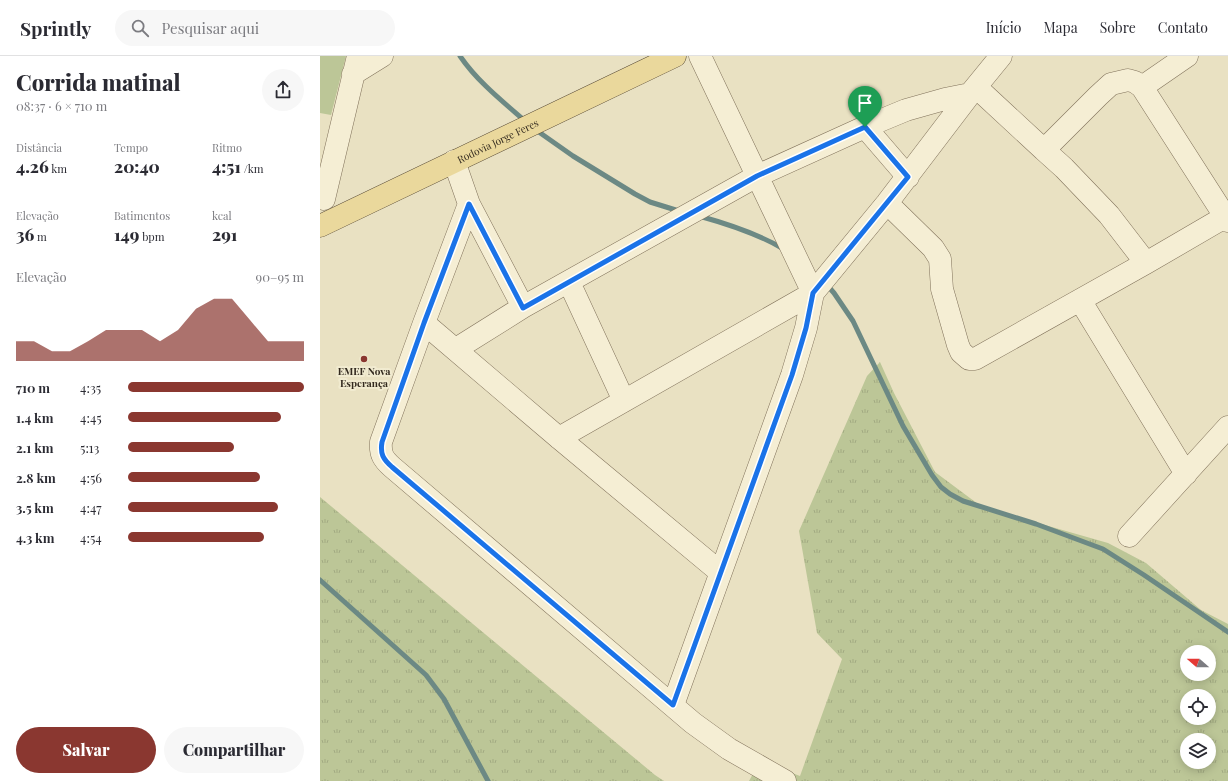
<!DOCTYPE html>
<html lang="pt">
<head>
<meta charset="utf-8">
<style>
	:root { --surface:#fff; --page:#f7f7f7; --text:#2b2b33; --muted:#7c7c81; --line:#e1e1e2; --accent:#8a3730 }
	body { margin:0; font-family:"Playfair Display",serif; background:var(--page); color:var(--text); height:100vh; display:flex; flex-direction:column; font-size:15px; white-space:nowrap }
	* { box-sizing:border-box; margin:0 }
	p { font-size:13px; color:var(--muted) }
	.icon { flex:none; width:22px; height:22px; fill:none; stroke:currentColor; stroke-width:2; stroke-linecap:round; stroke-linejoin:round }
	.map { position:relative; flex:1; overflow:hidden }
	.panel { display:flex; flex-direction:column; background:var(--surface); width:320px }
	.panel>* { flex:none }
	.needle { width:26px; rotate:290deg }
	.fabs { position:absolute; left:860px; top:589px; display:grid; gap:8px }
	.fabs a { display:grid; place-items:center; width:36px; height:36px; border-radius:50%; background:var(--surface); box-shadow:0 2px 10px #0003; font-size:20px }
	.pin { position:absolute; display:grid; place-items:center; width:34px; height:34px; color:#fff; margin:-41px -17px; border-radius:50% 50% 50% 0; rotate:-45deg; box-shadow:0 0 4px #0007 }
	.pin .icon { rotate:45deg }
	.round { display:grid; place-items:center; flex:none; width:42px; height:42px; border-radius:21px; background:var(--page) }
	.overview { display:flex; align-items:center; justify-content:space-between; height:68px; padding:0 16px }
	h1 { font-size:22px; font-weight:800; line-height:30px }
	.figures { display:grid; grid-template-columns:repeat(3,1fr); gap:6px; height:68px; padding:4px 16px }
	.figures div { display:grid; align-content:center }
	.figures b { font-size:17px; font-weight:800 }
	.figures small { font-size:11px; font-weight:400 }
	.figures p { font-size:11px }
	.chart { height:112px; padding:8px 16px }
	.chart p { display:flex; justify-content:space-between }
	.chart svg { width:100%; height:72px; margin-top:4px; fill:var(--accent); opacity:.7 }
	.action { display:flex; gap:8px; margin-top:auto; padding:8px 16px }
	.action a { flex:1; height:46px; border-radius:24px; background:var(--accent); color:#fff; font-size:16px; font-weight:800; line-height:46px; text-align:center }
	.action a+a { background:var(--page); color:var(--text) }
	ul { padding:0 16px; list-style:none; font-size:13px }
	li { display:grid; grid-template-columns:64px 48px 1fr; align-items:center; height:30px }
	li i { height:10px; border-radius:5px; background:var(--accent) }
	header { display:flex; align-items:center; gap:24px; box-sizing:border-box; height:56px; padding:0 20px; background:var(--surface); border-bottom:1px solid var(--line) }
	header strong { font-size:19px }
	nav { display:flex; gap:22px; margin-inline-start:auto; font-size:14px }
	.search { width:280px; height:36px; background:var(--page); display:flex; align-items:center; gap:10px; box-sizing:border-box; padding:0 14px; border-radius:22px; color:var(--muted); font-size:15px }
	main { display:flex; flex:1; min-height:0 }
	.map>svg:first-child { display:block }
	.grass { fill:url(#grass-tufts); fill-rule:evenodd }
	.pitch { fill:#bcc697 }
	.lines { fill:none; stroke-linecap:round; stroke-linejoin:round }
	.stream { stroke:#6c8984; stroke-width:5 }
	.minor-casing { stroke:#81725b; stroke-width:23 }
	.major-casing { stroke:#4f412f; stroke-width:23 }
	.minor { stroke:#f5eed4; stroke-width:22 }
	.major { stroke:#ead89c; stroke-width:22 }
	.route-casing { stroke:#fff; stroke-width:8 }
	.route { stroke:#1a73e8; stroke-width:5 }
	.poi-dot { fill:#8a3730; stroke:#f1ebd0; stroke-width:1.5 }
	.labels { text-anchor:middle; stroke-width:4; stroke-linejoin:round; paint-order:stroke }
	.street-label { font-size:10px; fill:#32291e; stroke:#f1ebd0 }
	.poi-label { font-size:10px; font-weight:bold; fill:#32291e; stroke:#f1ebd0 }
</style>
</head>
<body>
<header>
<strong>Sprintly</strong>
<div class="search"><svg class="icon" aria-label="search" viewBox="0 0 24 24"><circle cx="10" cy="10" r="6"/><path d="M15 15l6 6"/></svg>Pesquisar aqui</div>
<nav><a>Início</a><a>Mapa</a><a>Sobre</a><a>Contato</a></nav>
</header>
<main>
<section class="panel">
<div class="overview"><div><h1>Corrida matinal</h1><p>08:37 · 6 × 710 m</p></div><a class="round"><svg class="icon" aria-label="share" viewBox="0 0 24 24"><path d="M12 15V3M7 8l5-5 5 5M5 13v7h14v-7"/></svg></a></div>
<div class="figures">
<div><p>Distância</p><b>4.26<small> km</small></b></div>
<div><p>Tempo</p><b>20:40</b></div>
<div><p>Ritmo</p><b>4:51<small> /km</small></b></div>
</div>
<div class="figures">
<div><p>Elevação</p><b>36<small> m</small></b></div>
<div><p>Batimentos</p><b>149<small> bpm</small></b></div>
<div><p>kcal</p><b>291</b></div>
</div>
<div class="chart"><p><span>Elevação</span>90–95 m</p>
<svg viewBox="0 0 160 44" preserveAspectRatio="none"><path d="M0 44V32L10 32L20 38L30 38L40 32L50 25L60 25L70 25L80 32L90 25L100 12L110 6L120 6L130 19L140 32L150 32L160 32V44z"/></svg>
</div>
<ul>
<li><b>710 m</b>4:35<i style="width:100%"></i></li>
<li><b>1.4 km</b>4:45<i style="width:87%"></i></li>
<li><b>2.1 km</b>5:13<i style="width:60%"></i></li>
<li><b>2.8 km</b>4:56<i style="width:75%"></i></li>
<li><b>3.5 km</b>4:47<i style="width:85%"></i></li>
<li><b>4.3 km</b>4:54<i style="width:77%"></i></li>
</ul>
<div class="action"><a>Salvar</a><a>Compartilhar</a></div>
</section>
<div class="map">
<svg width="908" height="725" viewBox="0 0 908 725">
	<defs>
		<pattern id="grass-tufts" width="24" height="20" patternUnits="userSpaceOnUse"><rect width="24" height="20" fill="#bcc697"/><path d="M3 7l-1-3M5 7V3M7 7l1-3M15 17l-1-3M17 17v-4M19 17l1-3" fill="none" stroke="#a2aa82"/></pattern>
	</defs>
	<rect width="100%" height="100%" fill="#e9e1c2"/>
	<path class="grass" d="M 560,306 L 574,337 L 615,416 L 662,451 L 788,487 L 826,507 L 881,554 L 908,568 L 908,725 L 429,725 L 440,705 L 480,720 L 522,603 L 497,577 L 479,475 L 547,320 ZM 867,596 L 889,596 L 889,618 L 867,618 ZM 867,640 L 889,640 L 889,662 L 867,662 ZM 867,684 L 889,684 L 889,706 L 867,706 Z
		M 0,441 L 335,719 L 344,725 L 0,725 Z"/>
	<path class="pitch" d="M 0,0 L 26,0 L 11,59 L 0,57 Z"/>
	<g class="lines">
		<path class="stream" d="M 140,0 C 157,25 182,45 205,65
			M 216,74 L 253,100 L 315,138 L 330,146 L 359,155
			M 379,160 C 408,168 436,177 462,192
			M 507,229 L 514,237 L 533,265 L 583,370 L 612,419 L 621,431 L 630,438 L 643,445 L 716,468 L 783,493 L 824,519 L 908,576
			M 0,524 L 106,619 L 124,643 L 168,725"/>
		<defs>
			<path id="minor" d="M 33,18 L 62,0
				M 656,31 L 724,94 L 778,40 L 791,28 L 808,24 L 815,26 L 822,31 L 867,0
				M 822,31 L 908,165
				M 545,71 L 588,121
				M 724,94 L 744,112 L 789,159 L 826,207
				M 134,105 L 149,148 L 203,251
				M 4,143 L 38,0
				M 567,147 L 613,192 L 620,203 L 622,233 L 638,289 L 641,296 L 649,303 L 655,303 L 826,207 L 905,161
				M 149,148 L 104,267 L 61,386 C 60,398 63,403 72,411 L 373,667 L 409,693 L 465,725
				M 249,226 L 304,345
				M 760,244 L 866,418
				M 104,267 L 239,382 L 400,516
				M 136,293 L 203,251 L 437,120 L 545,71 L 586,54 L 625,43 L 650,38
				M 239,382 L 493,237 L 567,147 L 650,38 L 681,0
				M 809,480 L 908,371
				M 353,649 L 472,319 L 486,272 L 493,237 L 380,0"/>
			<g id="major">
				<path id="s1" d="M 0,170 L 355,0"/>
			</g>
		</defs>
		<use href="#minor" class="minor-casing"/>
		<use href="#major" class="major-casing"/>
		<use href="#minor" class="minor"/>
		<use href="#major" class="major"/>
	</g>
	<g class="lines">
		<defs>
			<path id="route" d="M 545,71 L 588,121 L 493,237 L 486,272 L 472,319 L 353,649 L 72,411 C 63,403 60,398 62,386 L 104,267 L 149,148 L 203,252 L 437,120 Z"/>
		</defs>
		<use href="#route" class="route-casing"/>
		<use href="#route" class="route"/>
	</g>
	<circle class="poi-dot" cx="44" cy="303" r="4"/>
	<g class="labels">
		<g class="street-label">
			<text dy="4" stroke="none"><textPath href="#s1" startOffset="197">Rodovia Jorge Feres</textPath></text>
		</g>
		<g class="poi-label">
			<text x="44" y="319">EMEF Nova<tspan x="44" dy="12">Esperança</tspan></text>
		</g>
	</g>
</svg>
<div class="fabs">
<a><svg class="needle" viewBox="-14 -14 28 28"><path d="M0-13l5 13h-10z" fill="#e53935"/><path d="M0 13l5-13h-10z" fill="#7c7c81"/></svg></a>
<a><svg class="icon" aria-label="locate" viewBox="0 0 24 24"><circle cx="12" cy="12" r="6"/><path d="M12 2v4M12 18v4M2 12h4M18 12h4"/></svg></a>
<a><svg class="icon" aria-label="layers" viewBox="0 0 24 24"><path d="M12 4l9 5-9 5-9-5zM3 14l9 5 9-5"/></svg></a>
</div>
<div class="pin" style="left:545px;top:71px;background:#1e9e55"><svg class="icon" aria-label="arrive" viewBox="0 0 24 24"><path d="M6 21V4h12l-3 4 3 4H6"/></svg></div>
</div>
</main>
</body>
</html>
